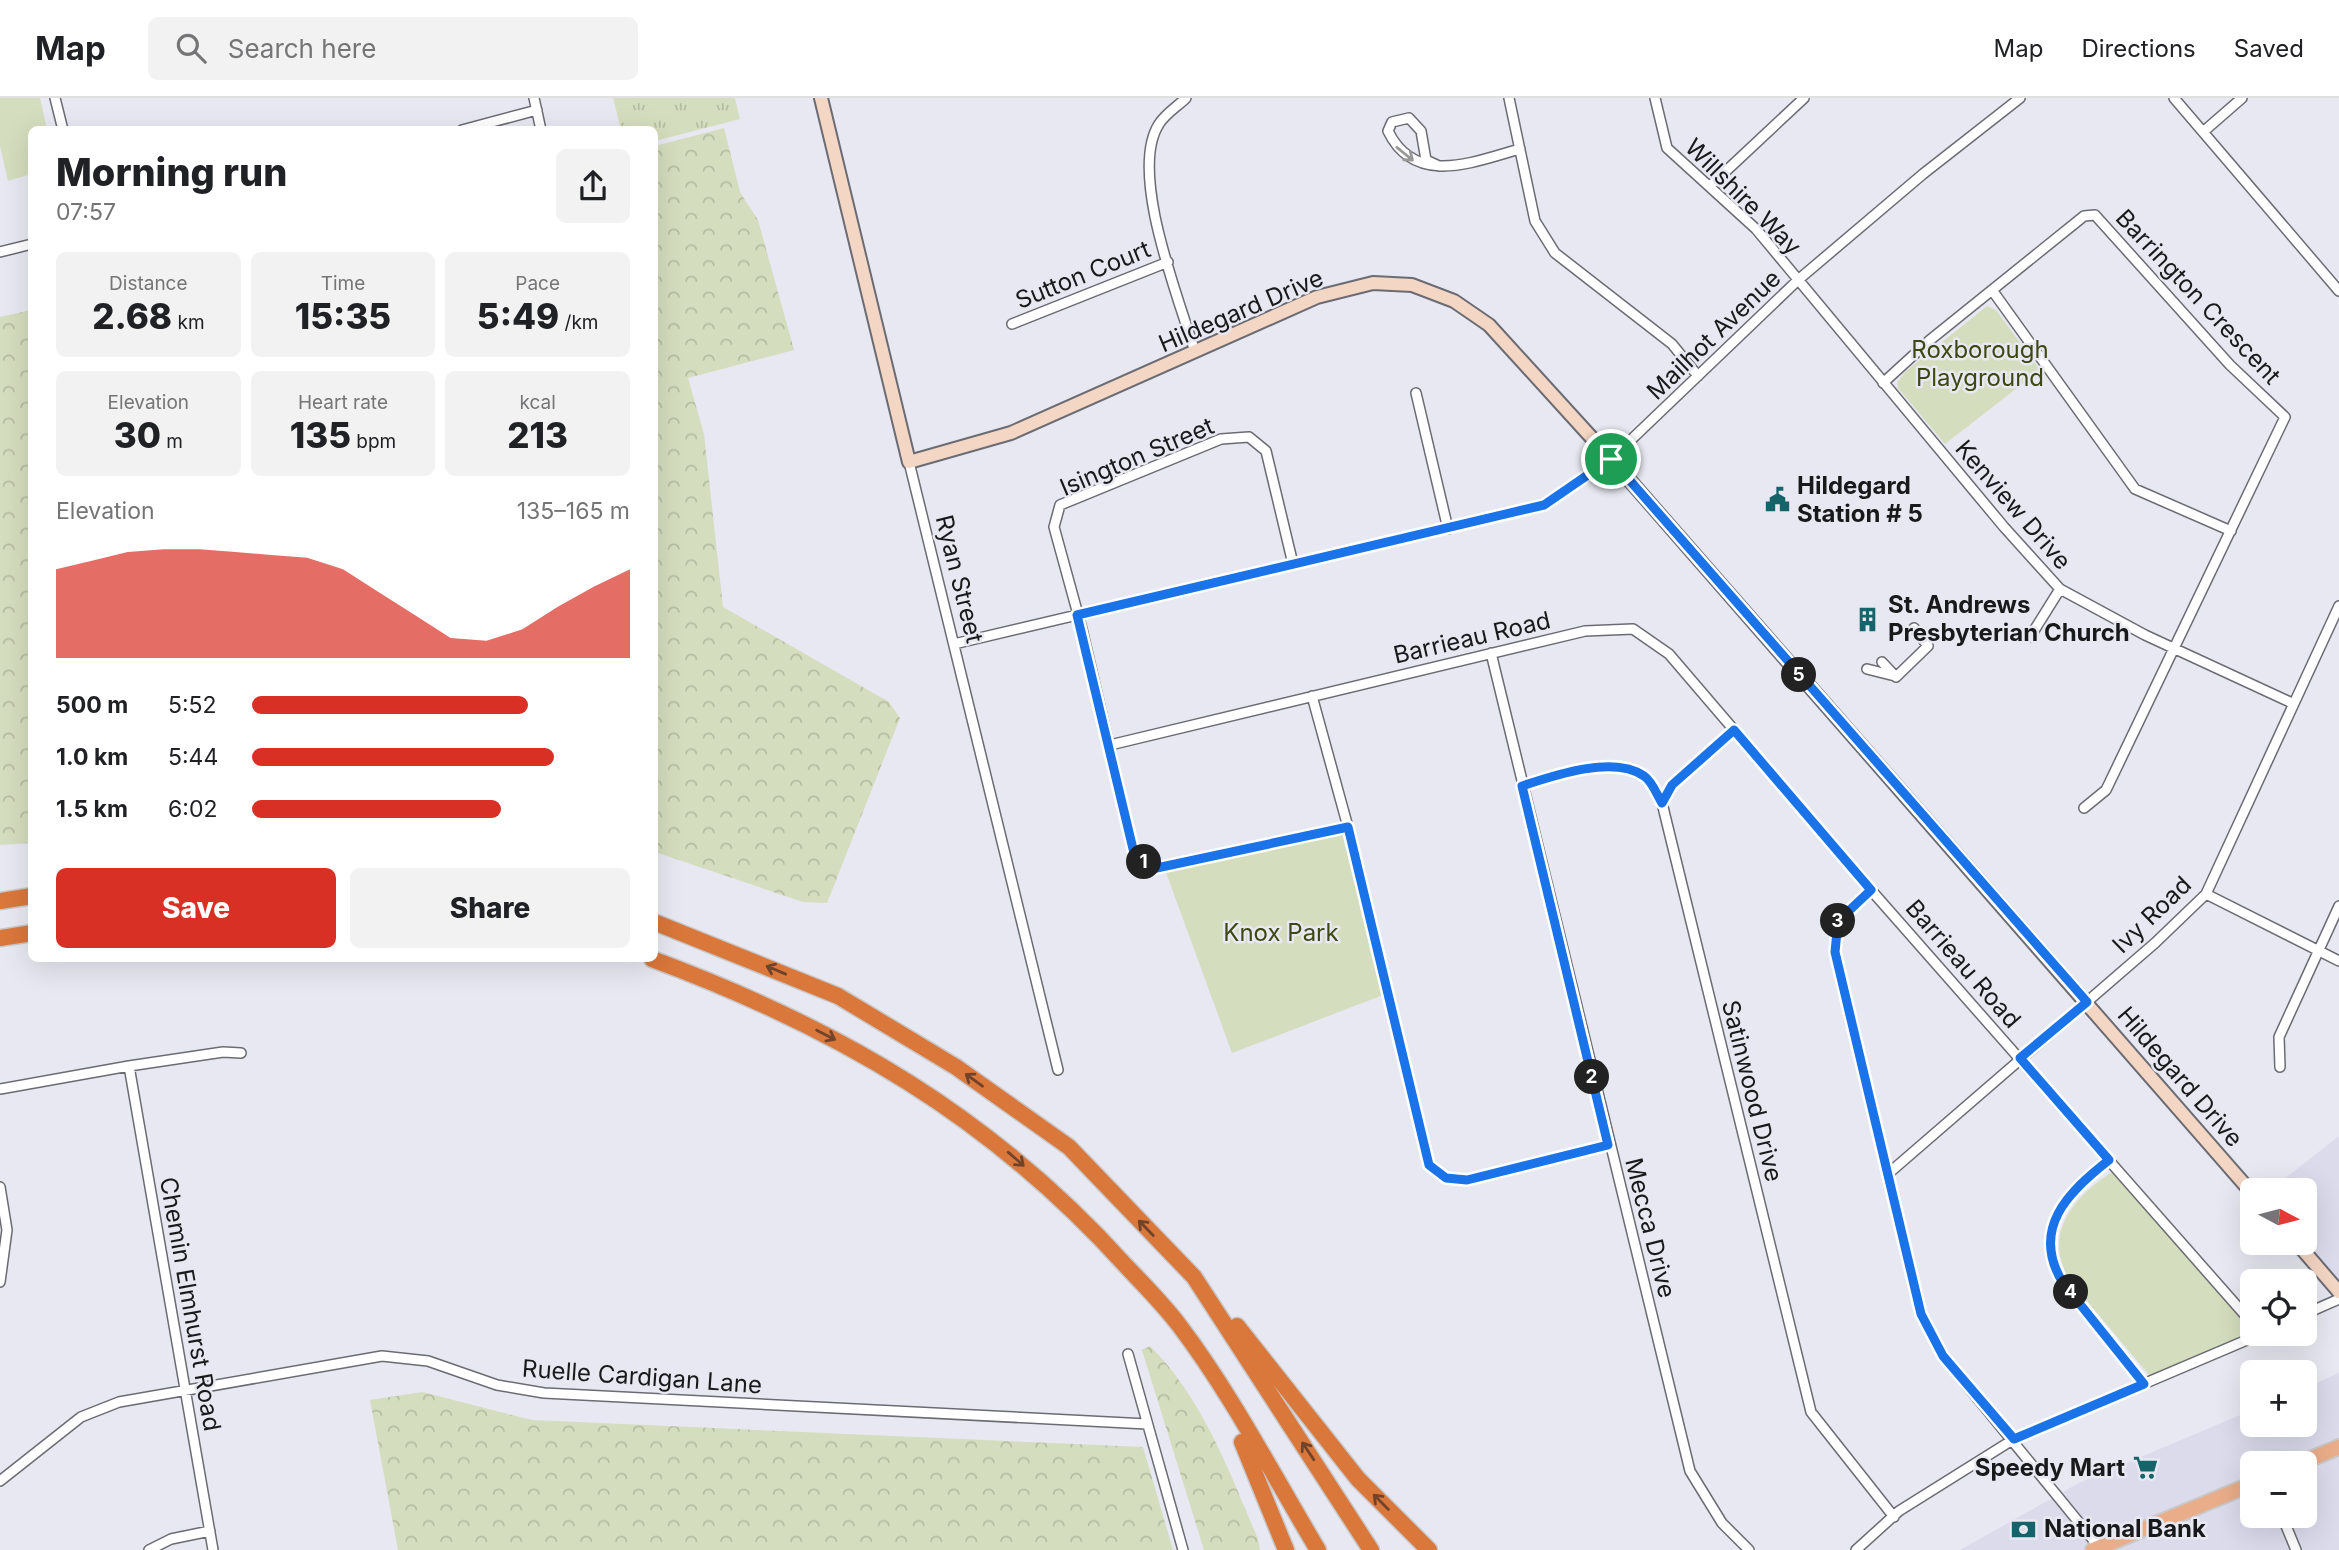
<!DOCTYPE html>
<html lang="en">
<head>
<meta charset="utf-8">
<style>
	:root { --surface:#fff; --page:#f2f2f2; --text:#202124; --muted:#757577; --line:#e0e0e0; --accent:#d93025 }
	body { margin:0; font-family:Inter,sans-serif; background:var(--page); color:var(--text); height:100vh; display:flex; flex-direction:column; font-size:26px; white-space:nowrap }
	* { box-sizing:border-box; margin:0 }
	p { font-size:23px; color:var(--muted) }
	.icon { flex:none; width:38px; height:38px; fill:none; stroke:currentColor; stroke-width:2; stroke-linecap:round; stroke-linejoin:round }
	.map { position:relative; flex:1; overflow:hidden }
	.sheet { position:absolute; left:28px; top:28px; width:630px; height:836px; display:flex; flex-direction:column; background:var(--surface); border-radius:10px; box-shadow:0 7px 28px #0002 }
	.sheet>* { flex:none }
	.needle { width:46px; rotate:97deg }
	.fabs { position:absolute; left:2240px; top:1080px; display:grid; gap:14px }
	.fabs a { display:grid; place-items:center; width:77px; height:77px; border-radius:10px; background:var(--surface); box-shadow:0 7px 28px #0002; font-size:35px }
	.pin { position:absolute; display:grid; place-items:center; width:60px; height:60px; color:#fff; margin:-30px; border:4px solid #fff; border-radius:50%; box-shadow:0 2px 7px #0007 }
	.km { position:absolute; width:35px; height:35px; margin:-18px; border-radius:50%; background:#222; color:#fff; font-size:19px; line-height:35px; text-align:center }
	.round { display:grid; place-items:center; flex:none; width:74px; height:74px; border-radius:10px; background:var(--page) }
	.overview { display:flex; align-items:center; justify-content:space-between; height:119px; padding:0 28px }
	h1 { font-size:38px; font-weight:800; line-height:52px }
	.stats { display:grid; grid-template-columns:repeat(3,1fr); gap:10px; height:119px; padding:7px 28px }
	.stats div { display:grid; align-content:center; border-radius:10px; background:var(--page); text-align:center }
	.stats b { font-size:35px; font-weight:800 }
	.stats small { font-size:19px; font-weight:400 }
	.stats p { font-size:19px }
	.chart { height:196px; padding:14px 28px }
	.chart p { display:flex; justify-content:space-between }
	.chart svg { width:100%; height:126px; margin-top:7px; fill:var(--accent); opacity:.7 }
	.cta { display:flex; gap:14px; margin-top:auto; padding:14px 28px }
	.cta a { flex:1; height:80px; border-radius:10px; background:var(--accent); color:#fff; font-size:28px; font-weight:800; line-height:80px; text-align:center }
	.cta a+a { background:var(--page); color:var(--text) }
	ul { padding:0 28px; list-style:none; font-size:23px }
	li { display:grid; grid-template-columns:112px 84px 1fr; align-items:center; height:52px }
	li i { height:18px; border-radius:9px; background:var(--accent) }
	header { display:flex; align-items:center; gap:42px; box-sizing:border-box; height:98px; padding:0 35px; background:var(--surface); border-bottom:2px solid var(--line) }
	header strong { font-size:33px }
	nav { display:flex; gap:38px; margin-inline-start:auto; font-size:24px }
	.search { width:490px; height:63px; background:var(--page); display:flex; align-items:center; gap:18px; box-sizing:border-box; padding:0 24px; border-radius:10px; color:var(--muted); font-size:26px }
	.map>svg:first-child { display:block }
	.built { fill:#dbdbec; fill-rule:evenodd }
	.grass { fill:url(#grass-tufts) }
	.forest { fill:url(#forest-crowns) }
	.green { fill:#d4ddbd }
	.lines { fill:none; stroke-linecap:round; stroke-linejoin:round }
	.street-casing { stroke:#6b6b73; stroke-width:12 }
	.secondary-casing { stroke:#6b6b73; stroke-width:16 }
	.primary-casing { stroke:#c8c8c9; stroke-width:18 }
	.highway-casing { stroke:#c8c8c9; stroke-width:19 }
	.street { stroke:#fff; stroke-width:9 }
	.secondary { stroke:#f4d6c4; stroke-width:12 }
	.primary { stroke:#e9ad89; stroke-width:14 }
	.highway { stroke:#da773b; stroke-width:16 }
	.oneway { stroke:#989899 }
	.oneway2 { stroke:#70432a }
	.route-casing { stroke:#fff; stroke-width:14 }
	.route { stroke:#1a73e8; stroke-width:9 }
	.labels { text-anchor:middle; stroke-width:5; stroke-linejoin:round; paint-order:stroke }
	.street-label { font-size:24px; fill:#19191c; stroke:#e8e8f2 }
	.park-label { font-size:24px; fill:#3c4712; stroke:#e8e8f2 }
	.poi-label { font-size:24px; font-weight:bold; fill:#19191c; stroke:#e8e8f2; text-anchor:start }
</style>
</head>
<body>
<header>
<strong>Map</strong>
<div class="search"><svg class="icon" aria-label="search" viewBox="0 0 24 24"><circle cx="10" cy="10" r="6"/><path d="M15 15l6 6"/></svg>Search here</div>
<nav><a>Map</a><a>Directions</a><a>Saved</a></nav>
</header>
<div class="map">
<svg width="2339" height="1452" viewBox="0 0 2339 1452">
	<defs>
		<pattern id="grass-tufts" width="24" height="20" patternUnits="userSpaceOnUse" patternTransform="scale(1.75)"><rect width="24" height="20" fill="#d4ddbd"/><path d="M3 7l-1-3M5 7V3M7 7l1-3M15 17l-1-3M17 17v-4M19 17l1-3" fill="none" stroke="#b5bda2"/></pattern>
		<pattern id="forest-crowns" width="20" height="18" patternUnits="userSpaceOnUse" patternTransform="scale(1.75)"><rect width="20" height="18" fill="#d4ddbd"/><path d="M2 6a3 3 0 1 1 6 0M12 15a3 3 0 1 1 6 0" fill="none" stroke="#b5bda2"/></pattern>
	</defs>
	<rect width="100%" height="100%" fill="#e8e8f2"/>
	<path class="built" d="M 2339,1038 L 2339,1194 L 2296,1145 L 2305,1144 L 2305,1092 L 2270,1092 Z
		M 2339,1275 L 2339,1452 L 1960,1452 L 2079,1385 L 2252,1312 L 2252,1326 L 2305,1326 L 2305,1290 ZM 2252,1365 L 2305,1365 L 2305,1418 L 2252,1418 Z"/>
	<path class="grass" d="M 613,0 L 735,0 L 740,21 L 655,43 L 654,32 L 621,31 Z"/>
	<path class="forest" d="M 724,30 L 740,94 L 758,122 L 794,252 L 688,280 L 704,336 L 723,509 L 889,604 L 900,620 L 827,805 L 803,804 L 655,754 L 655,48 Z
		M 31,212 L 31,745 L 0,747 L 0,219 Z
		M 1150,1248 C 1202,1299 1230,1375 1258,1441 L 1260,1452 L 1204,1452 L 1142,1252 Z
		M 422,1294 L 532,1322 L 1143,1349 L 1173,1452 L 398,1452 L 370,1302 Z"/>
	<path class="green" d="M 0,0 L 40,0 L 47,31 L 32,32 L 31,76 L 8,83 L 0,48 Z
		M 1987,208 L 1996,212 L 2040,272 L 1945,346 L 1898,290 L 1897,285 L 1905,274 Z
		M 1348,729 L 1383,897 L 1232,955 L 1164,769 Z
		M 2112,1074 L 2252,1232 L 2252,1234 L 2150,1278 C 2132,1257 2115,1236 2097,1215 C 2088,1204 2076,1193 2069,1181 C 2042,1135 2075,1098 2112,1074 Z"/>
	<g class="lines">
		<defs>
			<path id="street" d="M 55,0 L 63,32
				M 534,0 L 541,32
				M 1186,0 C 1178,8 1165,16 1159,26 C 1128,74 1179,201 1195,254
				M 1509,0 L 1535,123 L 1555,155 L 1672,246 L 1698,278
				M 1655,0 L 1667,50 L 1756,131 L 2004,429 L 2060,491 L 2145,537 L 2292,605
				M 2174,0 L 2339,193
				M 462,32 L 537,12
				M 2203,34 L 2242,0
				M 1439,68 L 1426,62 L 1421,33 L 1409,20 L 1392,24 L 1388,33 C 1415,89 1473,64 1520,51
				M 1710,88 L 1804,0
				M 0,154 L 32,146
				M 1992,192 L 2135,391 L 2231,433
				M 1012,226 L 1168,164
				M 1883,285 L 1930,242 L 2084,118 L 2095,117 L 2230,267 L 2285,319 L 2106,692 L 2084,710
				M 1416,295 L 1448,431
				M 909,364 L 1058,972
				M 1293,466 L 1266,353 L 1249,339 L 1221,341 L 1060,407 L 1054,429 L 1082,531 L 1134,755 L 1152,771 L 1348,729
				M 2030,539 L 2060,491
				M 954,546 L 1544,407 L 1611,361 L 1798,182 L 1923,76 L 2020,0
				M 1491,555 L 1690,1373 L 1722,1425 L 1749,1452
				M 1882,564 L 1896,579 L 1928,548 L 1914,530
				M 1867,571 L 1895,578
				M 1312,598 L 1348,729 L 1429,1067 L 1446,1080 L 1467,1082 L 1608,1047
				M 1110,647 L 1585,533 L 1633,531 L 1669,556 L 1871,792 L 2252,1225
				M 1522,688 C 1554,677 1614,657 1644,678 C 1652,683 1657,697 1662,705 L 1811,1314 L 1894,1419
				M 1662,705 L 1672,687 L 1734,632
				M 1871,792 L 1838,823 L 1835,854 L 1921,1216 L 1943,1258 L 2099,1449
				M 2206,796 L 2339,863
				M 129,968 L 213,1452
				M 2280,969 L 2279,939 L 2339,808
				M 0,991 L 129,968 L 223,954 L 241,955
				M 2109,1062 C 2067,1094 2030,1131 2063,1185 L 2144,1286
				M 1889,1075 L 2155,845 L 2206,796 L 2339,508
				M 0,1089 L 7,1132 L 0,1184
				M 2305,1216 L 2339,1201
				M 1128,1256 L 1183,1452
				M 0,1383 L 81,1319 L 119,1304 L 382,1258 L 428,1263 L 497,1287 L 544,1295 L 1147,1326
				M 2282,1418 L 2296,1452
				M 149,1452 L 171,1441 L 210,1433
				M 1856,1452 L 1899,1413 L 2014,1341 L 2261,1236"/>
			<path id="secondary" d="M 821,0 L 909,364 L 1011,335 L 1317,199 L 1373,185 L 1412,187 L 1454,203 L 1489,227 L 1611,361 L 2252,1095
				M 2296,1144 L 2339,1194"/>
			<path id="primary" d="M 2301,1365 L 2339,1349
				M 2093,1452 L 2252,1386"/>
			<path id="highway" d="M 0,803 L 32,798
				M 654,824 L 838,898 L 956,969 L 1069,1049 L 1194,1179 L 1371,1452
				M 0,840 L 32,835
				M 652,861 C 838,930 992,1019 1126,1168 C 1144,1187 1163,1206 1179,1227 C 1232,1297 1273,1377 1318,1452
				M 1237,1228 L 1358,1381 L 1429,1452
				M 1242,1344 L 1286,1452"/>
		</defs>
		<use href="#street" class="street-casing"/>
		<use href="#secondary" class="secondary-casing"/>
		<use href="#primary" class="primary-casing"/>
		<use href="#highway" class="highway-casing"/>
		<use href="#street" class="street"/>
		<use href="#secondary" class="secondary"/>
		<use href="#primary" class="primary"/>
		<use href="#highway" class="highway"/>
	</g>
	<defs><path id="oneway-shaft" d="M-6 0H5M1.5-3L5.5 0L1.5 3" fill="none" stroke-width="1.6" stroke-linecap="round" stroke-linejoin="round" transform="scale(1.75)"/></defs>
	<use class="oneway" href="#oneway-shaft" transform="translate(1405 56) rotate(39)"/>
	<g class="oneway2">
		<use href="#oneway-shaft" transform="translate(776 872) rotate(-157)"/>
		<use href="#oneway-shaft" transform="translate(826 937) rotate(27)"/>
		<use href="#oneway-shaft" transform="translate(974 982) rotate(-144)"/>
		<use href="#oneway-shaft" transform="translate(1016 1061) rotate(41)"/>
		<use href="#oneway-shaft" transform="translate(1146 1130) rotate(-134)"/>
		<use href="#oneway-shaft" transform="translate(1308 1353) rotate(-124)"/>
		<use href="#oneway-shaft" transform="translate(1381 1404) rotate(-135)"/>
	</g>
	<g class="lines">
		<defs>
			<path id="route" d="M 1611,361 L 2087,904 L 2020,960 L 2109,1062 C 2068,1094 2030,1131 2063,1185 L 2144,1286 L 2014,1341 L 1943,1258 L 1921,1216 L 1835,854 L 1838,823 L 1871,792 L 1734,632 L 1672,687 L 1662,705 C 1657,697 1652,683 1644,678 C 1614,657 1555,677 1522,688 L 1608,1047 L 1467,1082 L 1446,1080 L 1429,1067 L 1348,729 L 1152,771 L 1134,755 L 1077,517 L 1544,407 Z"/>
		</defs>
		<use href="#route" class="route-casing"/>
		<use href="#route" class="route"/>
	</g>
	<defs>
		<symbol id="civic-bare" viewBox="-9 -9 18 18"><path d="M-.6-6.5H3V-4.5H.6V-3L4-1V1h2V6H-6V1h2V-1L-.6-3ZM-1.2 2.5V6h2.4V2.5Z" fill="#15646a" stroke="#e8e8f2" stroke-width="2.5" paint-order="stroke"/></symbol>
		<symbol id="building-bare" viewBox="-9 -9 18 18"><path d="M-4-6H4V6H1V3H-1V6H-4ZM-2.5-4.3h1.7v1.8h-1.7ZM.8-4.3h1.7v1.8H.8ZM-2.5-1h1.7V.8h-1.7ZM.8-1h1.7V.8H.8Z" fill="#15646a" stroke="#e8e8f2" stroke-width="2.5" paint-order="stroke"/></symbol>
		<symbol id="supermarket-bare" viewBox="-9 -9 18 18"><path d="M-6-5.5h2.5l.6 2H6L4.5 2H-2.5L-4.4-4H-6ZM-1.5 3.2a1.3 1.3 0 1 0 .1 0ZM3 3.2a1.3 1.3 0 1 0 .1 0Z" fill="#15646a" stroke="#e8e8f2" stroke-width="2.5" paint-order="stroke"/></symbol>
		<symbol id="bank-bare" viewBox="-9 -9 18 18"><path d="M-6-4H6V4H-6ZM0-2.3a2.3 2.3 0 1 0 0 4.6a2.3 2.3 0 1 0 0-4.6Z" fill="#15646a" stroke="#e8e8f2" stroke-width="2.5" paint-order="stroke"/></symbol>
	</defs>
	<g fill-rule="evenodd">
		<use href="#civic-bare" x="1760" y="384" width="35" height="35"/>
		<use href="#building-bare" x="1850" y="504" width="35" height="35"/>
		<use href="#supermarket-bare" x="2128" y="1352" width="35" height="35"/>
		<use href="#bank-bare" x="2006" y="1414" width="35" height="35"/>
	</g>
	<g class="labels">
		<g class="street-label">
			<text transform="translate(1743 99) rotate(45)" y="8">Willshire Way</text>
			<text transform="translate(1083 177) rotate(-22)" y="8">Sutton Court</text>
			<text transform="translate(2198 199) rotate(47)" y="8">Barrington Crescent</text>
			<text transform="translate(1241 213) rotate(-23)" y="8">Hildegard Drive</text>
			<text transform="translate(1714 237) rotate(-44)" y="8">Mailhot Avenue</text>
			<text transform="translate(1137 359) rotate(-23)" y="8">Isington Street</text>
			<text transform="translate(2013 407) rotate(49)" y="8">Kenview Drive</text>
			<text transform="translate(959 481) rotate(76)" y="8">Ryan Street</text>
			<text transform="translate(1472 540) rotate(-13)" y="8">Barrieau Road</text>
			<text transform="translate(2152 817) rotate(-44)" y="8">Ivy Road</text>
			<text transform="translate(1963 866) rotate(49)" y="8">Barrieau Road</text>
			<text transform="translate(2180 979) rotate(49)" y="8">Hildegard Drive</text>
			<text transform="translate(1752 993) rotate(76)" y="8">Satinwood Drive</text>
			<text transform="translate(1650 1130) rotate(76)" y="8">Mecca Drive</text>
			<text transform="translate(190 1206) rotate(80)" y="8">Chemin Elmhurst Road</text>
			<text transform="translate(642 1279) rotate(4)" y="8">Ruelle Cardigan Lane</text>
		</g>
		<g class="park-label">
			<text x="1980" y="260">Roxborough<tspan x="1980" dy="28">Playground</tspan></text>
			<text x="1281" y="843">Knox Park</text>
		</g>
		<g class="poi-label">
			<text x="1797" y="396">Hildegard<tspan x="1797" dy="28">Station # 5</tspan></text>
			<text x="1888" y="515">St. Andrews<tspan x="1888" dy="28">Presbyterian Church</tspan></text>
			<text x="2125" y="1378" text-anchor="end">Speedy Mart</text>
			<text x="2044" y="1439">National Bank</text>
		</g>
	</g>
</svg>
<div class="fabs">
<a><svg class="needle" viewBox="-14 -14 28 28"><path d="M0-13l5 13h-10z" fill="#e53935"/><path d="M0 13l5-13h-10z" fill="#757577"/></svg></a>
<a><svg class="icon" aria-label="locate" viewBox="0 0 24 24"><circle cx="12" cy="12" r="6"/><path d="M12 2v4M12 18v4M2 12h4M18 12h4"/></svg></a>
<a>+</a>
<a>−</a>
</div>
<div class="pin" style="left:1611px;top:361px;background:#1e9e55"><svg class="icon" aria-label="arrive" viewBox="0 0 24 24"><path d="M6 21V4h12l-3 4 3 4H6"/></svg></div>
<b class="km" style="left:1144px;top:764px">1</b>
<b class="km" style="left:1592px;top:979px">2</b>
<b class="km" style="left:1838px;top:823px">3</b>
<b class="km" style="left:2071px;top:1194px">4</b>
<b class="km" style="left:1799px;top:577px">5</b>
<section class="sheet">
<div class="overview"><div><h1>Morning run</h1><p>07:57</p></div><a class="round"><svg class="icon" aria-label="share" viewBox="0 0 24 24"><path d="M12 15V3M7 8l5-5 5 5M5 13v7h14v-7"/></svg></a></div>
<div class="stats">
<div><p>Distance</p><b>2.68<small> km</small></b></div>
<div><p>Time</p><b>15:35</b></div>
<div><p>Pace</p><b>5:49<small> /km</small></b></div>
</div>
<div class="stats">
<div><p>Elevation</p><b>30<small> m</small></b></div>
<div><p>Heart rate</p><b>135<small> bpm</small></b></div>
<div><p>kcal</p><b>213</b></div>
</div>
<div class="chart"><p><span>Elevation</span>135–165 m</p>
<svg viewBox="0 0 160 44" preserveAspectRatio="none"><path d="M0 44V13L10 10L20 7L30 6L40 6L50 7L60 8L70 9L80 13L90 21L100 29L110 37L120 38L130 34L140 26L150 19L160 13V44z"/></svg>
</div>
<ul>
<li><b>500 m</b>5:52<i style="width:73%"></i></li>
<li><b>1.0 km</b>5:44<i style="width:80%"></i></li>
<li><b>1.5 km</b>6:02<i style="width:66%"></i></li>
</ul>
<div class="cta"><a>Save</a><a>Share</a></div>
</section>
</div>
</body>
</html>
